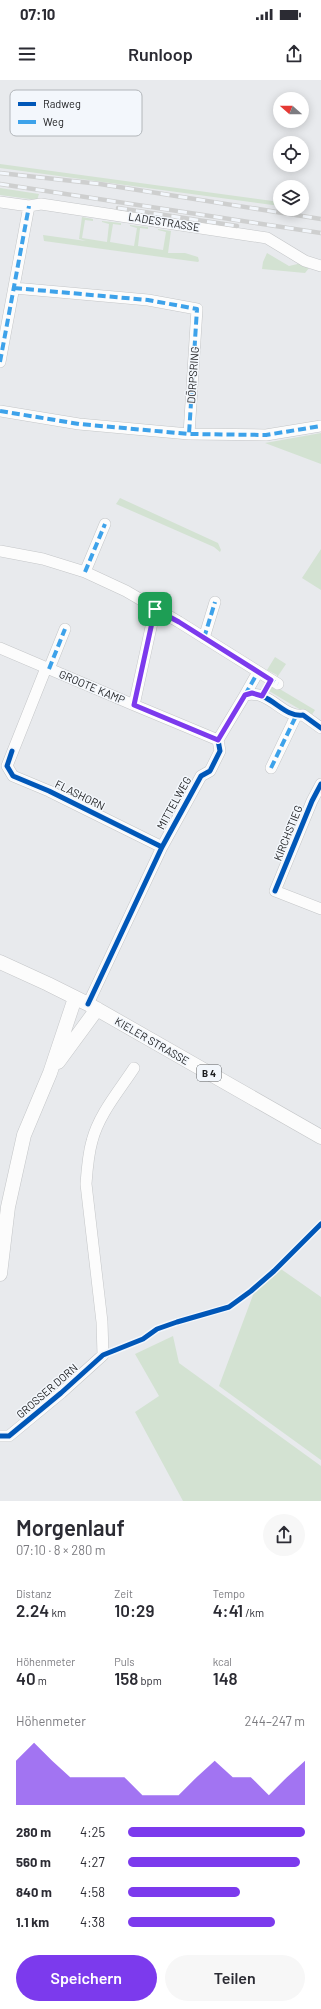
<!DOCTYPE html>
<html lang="de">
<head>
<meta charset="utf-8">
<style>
	:root { --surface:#fff; --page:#f7f7f7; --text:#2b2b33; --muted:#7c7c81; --accent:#7c3aed }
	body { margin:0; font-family:Barlow,sans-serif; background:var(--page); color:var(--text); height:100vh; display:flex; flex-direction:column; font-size:15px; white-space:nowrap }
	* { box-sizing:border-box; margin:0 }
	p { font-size:13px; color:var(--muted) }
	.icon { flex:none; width:22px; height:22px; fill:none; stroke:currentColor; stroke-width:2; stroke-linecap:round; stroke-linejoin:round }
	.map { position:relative; height:1421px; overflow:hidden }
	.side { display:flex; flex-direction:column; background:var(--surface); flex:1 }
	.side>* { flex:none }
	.needle { width:26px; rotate:291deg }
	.tools { position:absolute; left:273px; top:12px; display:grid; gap:8px }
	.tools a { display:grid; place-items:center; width:36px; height:36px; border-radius:50%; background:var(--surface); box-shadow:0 2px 10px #0003; font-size:20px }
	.pin { position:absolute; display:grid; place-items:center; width:34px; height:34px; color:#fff; margin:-17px; border-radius:8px; box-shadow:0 2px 6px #0006 }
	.round { display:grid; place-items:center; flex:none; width:42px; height:42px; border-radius:21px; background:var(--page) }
	.summary { display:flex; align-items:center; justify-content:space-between; height:68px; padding:0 16px }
	h1 { font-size:22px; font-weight:600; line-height:30px }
	.stats { display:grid; grid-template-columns:repeat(3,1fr); gap:6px; height:68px; padding:4px 16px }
	.stats div { display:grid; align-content:center }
	.stats b { font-size:17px; font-weight:600 }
	.stats small { font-size:11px; font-weight:400 }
	.stats p { font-size:11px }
	.chart { height:112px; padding:8px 16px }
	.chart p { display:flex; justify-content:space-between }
	.chart svg { width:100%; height:72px; margin-top:4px; fill:var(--accent); opacity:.7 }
	.primary-button { display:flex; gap:8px; margin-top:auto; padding:8px 16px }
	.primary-button a { flex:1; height:46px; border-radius:24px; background:var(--accent); color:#fff; font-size:16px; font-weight:600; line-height:46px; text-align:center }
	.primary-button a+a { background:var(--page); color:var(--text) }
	ul { padding:0 16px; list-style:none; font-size:13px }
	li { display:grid; grid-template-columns:64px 48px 1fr; align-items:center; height:30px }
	li i { height:10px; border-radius:5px; background:var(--accent) }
	.status { display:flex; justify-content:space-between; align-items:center; height:28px; padding:0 20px; background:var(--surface); direction:ltr }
	.status svg { height:11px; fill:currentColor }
	header { display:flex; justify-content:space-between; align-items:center; height:52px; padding:0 16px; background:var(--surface); font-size:18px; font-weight:600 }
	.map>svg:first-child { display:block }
	.green { fill:#d3e2d2 }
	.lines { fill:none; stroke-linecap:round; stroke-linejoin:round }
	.minor-casing { stroke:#c4c6c8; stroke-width:12 }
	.major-casing { stroke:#c4c6c8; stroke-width:15 }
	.minor { stroke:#fcfcfc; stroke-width:11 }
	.major { stroke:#fcfcfc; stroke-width:14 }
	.rail-casing { stroke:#cecfcf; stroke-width:4.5 }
	.rail { stroke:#f3f7fc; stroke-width:3; stroke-dasharray:9; stroke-linecap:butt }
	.quiet { stroke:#3da2ea; stroke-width:4; stroke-dasharray:8 4; stroke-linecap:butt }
	.cycleway-casing { stroke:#f3f7fc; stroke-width:8 }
	.cycleway { stroke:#0057b8; stroke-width:5 }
	.route-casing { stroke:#fff; stroke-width:8 }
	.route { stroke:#7c3aed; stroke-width:5 }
	.labels { text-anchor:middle; stroke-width:3; stroke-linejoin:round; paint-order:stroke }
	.shield { fill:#f3f7fc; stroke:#5c5e61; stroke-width:1 }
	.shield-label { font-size:10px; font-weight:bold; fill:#1c1d1f }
	.street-label { font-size:11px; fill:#1c1d1f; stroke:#f3f7fc }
	.key { fill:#f3f7fc; stroke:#b2b6ba; stroke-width:1 }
	.key-label { font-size:11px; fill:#1c1d1f }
</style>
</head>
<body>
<div class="status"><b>07:10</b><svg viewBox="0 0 49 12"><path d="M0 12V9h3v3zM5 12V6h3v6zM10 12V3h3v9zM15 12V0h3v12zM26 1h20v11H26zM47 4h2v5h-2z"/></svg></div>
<header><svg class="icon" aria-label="menu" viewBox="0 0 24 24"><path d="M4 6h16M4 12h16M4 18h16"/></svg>Runloop<svg class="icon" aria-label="share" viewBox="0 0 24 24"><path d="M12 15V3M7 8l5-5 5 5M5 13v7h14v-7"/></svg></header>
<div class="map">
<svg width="321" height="1421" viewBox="0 0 321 1421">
	<rect width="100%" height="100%" fill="#e8eaed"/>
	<path class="green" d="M 0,84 L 280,122 L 280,126 L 0,88 Z
		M 0,108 L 39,114 L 37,120 L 0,115 Z
		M 82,137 L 93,139 L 93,141 L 85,140 L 82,158 L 107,162 L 109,144 L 102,142 L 102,141 L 121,143 L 121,145 L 113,144 L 110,162 L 134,166 L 137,148 L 130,146 L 130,145 L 148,147 L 148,149 L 140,148 L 138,166 L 163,170 L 166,152 L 158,150 L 158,149 L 171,151 L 168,173 L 185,173 L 198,177 L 199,181 L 198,182 L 44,161 L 43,155 L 86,161 L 79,159 Z
		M 267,173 L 289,186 L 302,183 L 309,188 L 305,193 L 262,189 L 263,182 Z
		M 321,353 L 321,384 L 265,363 Z
		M 120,418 L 218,463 L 221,470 L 220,472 L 214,467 L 116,424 Z
		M 321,469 L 321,510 L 302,498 Z
		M 275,577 L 286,584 L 276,599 L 277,595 L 267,590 Z
		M 273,605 L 315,630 L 311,636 L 269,611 Z
		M 278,1187 L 321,1217 L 321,1380 L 219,1306 L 256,1207 Z
		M 173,1256 L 179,1283 L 321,1386 L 321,1421 L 183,1421 L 135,1332 L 159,1316 L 135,1274 Z"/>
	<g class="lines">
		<defs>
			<path id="minor" d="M 0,122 L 29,126 L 41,124 L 267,158 L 305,181 L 321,186
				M 14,208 L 148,220 L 197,229 L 189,354
				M 0,282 L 29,126
				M 0,331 L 79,344 L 189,354 L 266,355 L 321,346
				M 0,471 L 43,479 L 85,492 L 126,511 L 179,542 L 278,604
				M 85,492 L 105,444
				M 204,558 L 215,522
				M 0,568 L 134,625 L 155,529
				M 46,588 L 7,686 L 13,696 L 49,711 L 162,767
				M 49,589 L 65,549
				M 245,615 L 258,592
				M 134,625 L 218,660
				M 271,688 L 296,636
				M 321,704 L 312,721 L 275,811 L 321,829
				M 88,924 L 162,767 L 201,696 L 210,691 L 220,671 L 218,660 L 245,615 C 270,609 282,638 303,635 L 321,648
				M 0,1356 L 9,1356 L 61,1313 L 103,1275 L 102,1242 L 86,1104 C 87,1090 88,1075 92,1061 C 99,1034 119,1011 134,988"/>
			<path id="major" d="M 0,882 L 48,904 L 88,924 L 321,1057
				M 58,982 L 97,929
				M 0,1194 L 8,1127 L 24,1055 L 50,993 L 75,918"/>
		</defs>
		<use href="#minor" class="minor-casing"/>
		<use href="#major" class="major-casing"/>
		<use href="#minor" class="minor"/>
		<use href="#major" class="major"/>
		<defs>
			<path id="rail" d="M 0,93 L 100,104 L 321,139
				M 0,104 L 321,153
				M 118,128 L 237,146"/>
		</defs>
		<use href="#rail" class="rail-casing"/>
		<use href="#rail" class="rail"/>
		<path class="quiet" d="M 14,208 L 148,220 L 197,229 L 189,354
			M 0,282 L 29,126
			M 0,331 L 79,344 L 189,354 L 266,355 L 321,346
			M 85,492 L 105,444
			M 155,529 L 179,542 L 278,604
			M 204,558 L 215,522
			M 49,589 L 65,549
			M 245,615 L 258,592
			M 262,616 L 271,600
			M 271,688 L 296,636"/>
		<defs>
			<path id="cycleway" d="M 12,671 L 7,686 L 13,696 L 49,711 L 162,767
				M 275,811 L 312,721 L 321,704
				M 88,924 L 162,767 L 201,696 L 210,691 L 220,671 L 218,660 L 245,615 C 270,609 282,638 303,635 L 321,648
				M 0,1356 L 9,1356 L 61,1313 L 103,1275 L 143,1259 L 157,1249 L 177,1242 L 229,1227 L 251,1211 L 274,1191 L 321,1144"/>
		</defs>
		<use href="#cycleway" class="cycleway-casing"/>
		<use href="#cycleway" class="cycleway"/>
	</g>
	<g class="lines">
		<defs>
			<path id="route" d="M 155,529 L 179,542 L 271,600 L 262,616 L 252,613 L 245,615 L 218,660 L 134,625 Z"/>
		</defs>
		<use href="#route" class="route-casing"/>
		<use href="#route" class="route"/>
	</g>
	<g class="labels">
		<rect class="shield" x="197" y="985" width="24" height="16" rx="3"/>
		<g class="shield-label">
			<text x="209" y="997">B 4</text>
		</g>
		<g class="street-label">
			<text transform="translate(164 142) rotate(9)" y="4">LADESTRASSE</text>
			<text transform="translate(193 295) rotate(-86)" y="4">DÖRPSRING</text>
			<text transform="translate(92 607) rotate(23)" y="4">GROOTE KAMP</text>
			<text transform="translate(80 715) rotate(26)" y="4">FLASHORN</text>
			<text transform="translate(174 723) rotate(-61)" y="4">MITTELWEG</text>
			<text transform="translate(288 753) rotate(-68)" y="4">KIRCHSTIEG</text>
			<text transform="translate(152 961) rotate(30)" y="4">KIELER STRASSE</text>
			<text transform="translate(47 1311) rotate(-41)" y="4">GROSSER DORN</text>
		</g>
	</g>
	<rect x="10" y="10" width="132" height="46" rx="6" class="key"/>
	<rect x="18" y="22" width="18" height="4" fill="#0057b8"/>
	<rect x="18" y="40" width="18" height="4" fill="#3da2ea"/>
	<g class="key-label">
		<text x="43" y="28">Radweg</text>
		<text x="43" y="46">Weg</text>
	</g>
</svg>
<div class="tools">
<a><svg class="needle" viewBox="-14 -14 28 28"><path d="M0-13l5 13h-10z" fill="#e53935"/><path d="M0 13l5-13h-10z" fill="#7c7c81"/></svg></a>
<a><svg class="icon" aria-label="locate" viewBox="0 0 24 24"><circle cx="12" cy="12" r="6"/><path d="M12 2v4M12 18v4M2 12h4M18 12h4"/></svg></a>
<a><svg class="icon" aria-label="layers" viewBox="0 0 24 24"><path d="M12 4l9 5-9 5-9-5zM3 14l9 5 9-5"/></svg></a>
</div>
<div class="pin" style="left:155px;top:529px;background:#1e9e55"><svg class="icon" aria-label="arrive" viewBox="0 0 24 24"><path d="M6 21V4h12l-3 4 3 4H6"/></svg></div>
</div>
<section class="side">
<div class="summary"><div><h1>Morgenlauf</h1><p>07:10 · 8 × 280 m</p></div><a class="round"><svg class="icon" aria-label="share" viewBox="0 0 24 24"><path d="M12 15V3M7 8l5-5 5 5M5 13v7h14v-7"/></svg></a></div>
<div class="stats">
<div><p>Distanz</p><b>2.24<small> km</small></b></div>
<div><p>Zeit</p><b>10:29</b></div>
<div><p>Tempo</p><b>4:41<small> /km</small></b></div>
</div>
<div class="stats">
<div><p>Höhenmeter</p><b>40<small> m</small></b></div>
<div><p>Puls</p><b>158<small> bpm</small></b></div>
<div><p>kcal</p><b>148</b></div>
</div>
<div class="chart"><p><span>Höhenmeter</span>244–247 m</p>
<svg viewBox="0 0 160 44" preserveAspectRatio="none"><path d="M0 44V17L10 6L20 17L30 27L40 27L50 27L60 27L70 38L80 38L90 38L100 27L110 17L120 27L130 27L140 38L150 27L160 17V44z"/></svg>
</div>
<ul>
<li><b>280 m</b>4:25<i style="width:100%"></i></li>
<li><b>560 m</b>4:27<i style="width:97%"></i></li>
<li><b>840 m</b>4:58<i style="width:63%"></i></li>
<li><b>1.1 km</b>4:38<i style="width:83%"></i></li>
</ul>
<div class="primary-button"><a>Speichern</a><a>Teilen</a></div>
</section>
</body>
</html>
